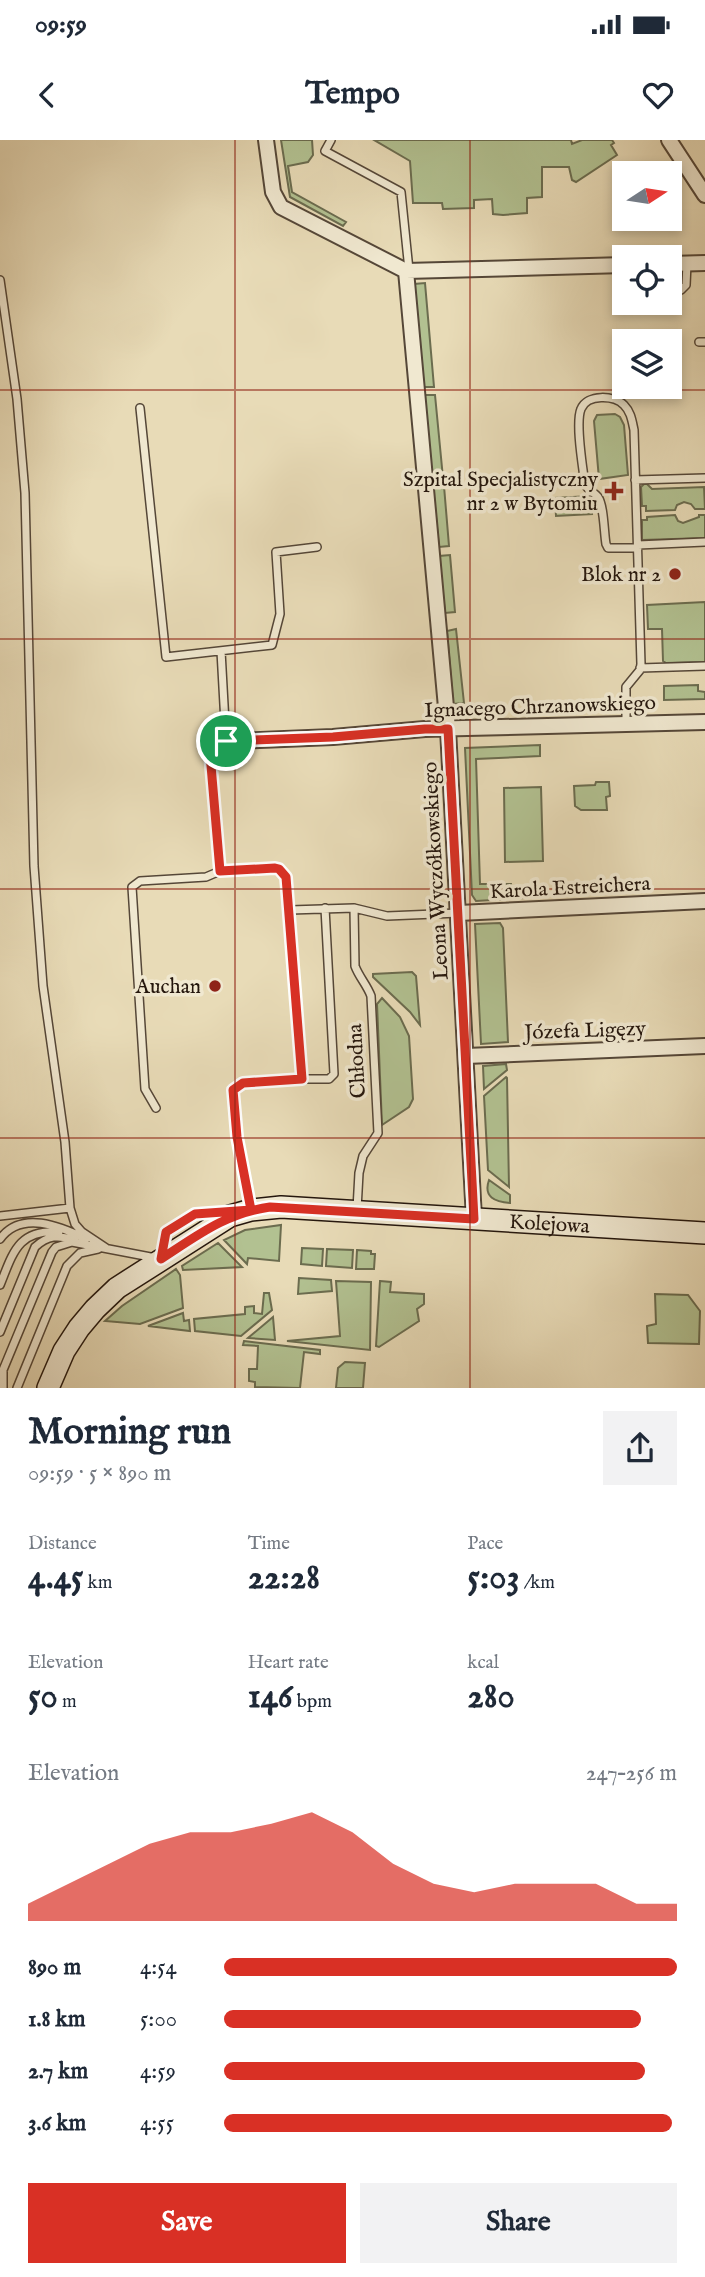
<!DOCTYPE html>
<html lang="en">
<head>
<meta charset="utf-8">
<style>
	:root { --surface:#fff; --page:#f2f2f3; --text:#1f2937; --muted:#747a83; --accent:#d93025 }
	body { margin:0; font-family:"IM FELL English",serif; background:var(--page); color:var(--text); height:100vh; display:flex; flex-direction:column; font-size:26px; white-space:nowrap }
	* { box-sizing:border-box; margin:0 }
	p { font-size:23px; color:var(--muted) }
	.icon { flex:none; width:38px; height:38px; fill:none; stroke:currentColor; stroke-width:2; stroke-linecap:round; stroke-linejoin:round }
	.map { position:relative; height:1248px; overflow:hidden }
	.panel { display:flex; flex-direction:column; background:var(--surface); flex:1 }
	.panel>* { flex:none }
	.needle { width:46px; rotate:78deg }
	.buttons { position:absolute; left:612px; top:21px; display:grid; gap:14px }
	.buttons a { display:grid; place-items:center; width:70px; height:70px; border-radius:0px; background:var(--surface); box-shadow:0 4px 10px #0003; font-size:35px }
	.pin { position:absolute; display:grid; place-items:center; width:60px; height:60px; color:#fff; margin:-30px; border:4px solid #fff; border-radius:50%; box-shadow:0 2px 7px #0007 }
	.round { display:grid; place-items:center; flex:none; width:74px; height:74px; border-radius:0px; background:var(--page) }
	.overview { display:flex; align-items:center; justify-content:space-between; height:119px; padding:0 28px }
	h1 { font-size:38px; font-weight:800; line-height:52px }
	.figures { display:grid; grid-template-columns:repeat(3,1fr); gap:10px; height:119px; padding:7px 28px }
	.figures div { display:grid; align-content:center }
	.figures b { font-size:35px; font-weight:800 }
	.figures small { font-size:19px; font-weight:400 }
	.figures p { font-size:19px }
	.chart { height:196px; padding:14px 28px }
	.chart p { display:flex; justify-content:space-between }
	.chart svg { width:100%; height:126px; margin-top:7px; fill:var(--accent); opacity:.7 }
	.action { display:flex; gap:14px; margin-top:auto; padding:14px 28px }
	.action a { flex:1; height:80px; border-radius:0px; background:var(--accent); color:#fff; font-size:28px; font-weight:800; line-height:80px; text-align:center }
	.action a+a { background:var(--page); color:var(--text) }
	ul { padding:0 28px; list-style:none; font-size:23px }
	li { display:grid; grid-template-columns:112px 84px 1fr; align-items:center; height:52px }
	li i { height:18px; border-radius:9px; background:var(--accent) }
	.status { display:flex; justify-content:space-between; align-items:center; height:49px; padding:0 35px; background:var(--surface); direction:ltr }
	.status svg { height:19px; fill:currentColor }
	header { display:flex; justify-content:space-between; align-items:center; height:91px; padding:0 28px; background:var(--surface); font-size:32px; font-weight:800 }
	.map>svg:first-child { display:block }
	.green { fill:#b2c191; stroke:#6b6c4f; stroke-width:2 }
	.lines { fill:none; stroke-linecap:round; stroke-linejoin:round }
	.service-casing { stroke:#554738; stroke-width:10 }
	.minor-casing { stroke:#554738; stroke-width:18 }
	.secondary-casing { stroke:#24160d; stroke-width:24 }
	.service { stroke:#f0e8d0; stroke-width:7 }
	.minor { stroke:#f0e8d0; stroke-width:14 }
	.secondary { stroke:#f0e8d0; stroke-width:21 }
	.route-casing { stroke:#fff; stroke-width:14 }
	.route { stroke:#d93025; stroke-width:9 }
	.grid { fill:none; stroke:#8f2418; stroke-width:2; stroke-opacity:0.55 }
	.poi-dot { fill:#8f2418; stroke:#f0e8d0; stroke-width:2.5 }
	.labels { text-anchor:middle; stroke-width:7; stroke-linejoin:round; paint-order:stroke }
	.poi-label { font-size:21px; fill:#24160d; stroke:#f0e8d0; text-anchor:end }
	.street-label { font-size:21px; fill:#24160d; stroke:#f0e8d0 }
</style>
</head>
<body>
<div class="status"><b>09:59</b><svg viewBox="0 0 49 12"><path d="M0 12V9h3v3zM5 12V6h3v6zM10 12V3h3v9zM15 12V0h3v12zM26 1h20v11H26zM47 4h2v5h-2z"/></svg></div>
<header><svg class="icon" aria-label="back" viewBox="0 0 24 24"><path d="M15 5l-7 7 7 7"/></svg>Tempo<svg class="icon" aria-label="heart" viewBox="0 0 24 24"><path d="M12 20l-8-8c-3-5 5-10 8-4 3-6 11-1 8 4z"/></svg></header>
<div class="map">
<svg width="705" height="1248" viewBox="0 0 705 1248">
	<rect width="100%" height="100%" fill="#e8dbb7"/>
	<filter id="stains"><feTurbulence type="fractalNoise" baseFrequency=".00286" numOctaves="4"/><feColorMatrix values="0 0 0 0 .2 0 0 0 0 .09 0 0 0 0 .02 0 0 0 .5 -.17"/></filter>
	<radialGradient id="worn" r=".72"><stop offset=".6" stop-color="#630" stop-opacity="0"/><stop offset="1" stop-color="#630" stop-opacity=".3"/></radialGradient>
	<path class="green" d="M 281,0 L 312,0 L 313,15 L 308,22 L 288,26 L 292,52 L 346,82 L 343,86 L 290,57 Z
		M 374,0 L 571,0 L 572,4 L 582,0 L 612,0 L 614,3 L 611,5 L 617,15 L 576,42 L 572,40 L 569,27 L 542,27 L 542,57 L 527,58 L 527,73 L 503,75 L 493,74 L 492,59 L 474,60 L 474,68 L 443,69 L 442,63 L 413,63 L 410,21 Z
		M 425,143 L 434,247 L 424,247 L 414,144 Z
		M 424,255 L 435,255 L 443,338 L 432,339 Z
		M 615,274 L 620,277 L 624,285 L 628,335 L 599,339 L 594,281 L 597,275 Z
		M 644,344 L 647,344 L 652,349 L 704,347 L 705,369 L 695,369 L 691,364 L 684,362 L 677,365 L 675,370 L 646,371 L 646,366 L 642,366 L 641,347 Z
		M 444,346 L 449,406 L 439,407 L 433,347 Z
		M 590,356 L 592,374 L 556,376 L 555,358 Z
		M 675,375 L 678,381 L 683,383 L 699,377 L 699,375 L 705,375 L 705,398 L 642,400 L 642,380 L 647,380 L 647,377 Z
		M 450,415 L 455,472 L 445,473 L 439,416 Z
		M 705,462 L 705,522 L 666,523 L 663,521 L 662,489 L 648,489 L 647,465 Z
		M 456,489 L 464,563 L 453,564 L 447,491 Z
		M 698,545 L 698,551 L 705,552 L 705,559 L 664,560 L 664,546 Z
		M 540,605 L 540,616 L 476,619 L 480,744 L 511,744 L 512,749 L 542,749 L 542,757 L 476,761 L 472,755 L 465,608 Z
		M 596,642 L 609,642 L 610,656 L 606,657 L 607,670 L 581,670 L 575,666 L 574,646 L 595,645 Z
		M 541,647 L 543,721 L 505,722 L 504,648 Z
		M 500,783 L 503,788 L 508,902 L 481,904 L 475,784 Z
		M 412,832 L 416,836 L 420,885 L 410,872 L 373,837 L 373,834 Z
		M 382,858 L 400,877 L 409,896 L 413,959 L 409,967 L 382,985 L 377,864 Z
		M 506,924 L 507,930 L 484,949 L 483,926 Z
		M 506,937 L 507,938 L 509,1047 L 488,1030 L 484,956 Z
		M 489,1040 L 510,1055 L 510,1063 C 495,1062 483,1057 489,1040 Z
		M 281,1085 L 279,1121 L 248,1118 L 247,1124 L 224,1100 L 245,1090 Z
		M 218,1103 L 242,1127 L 183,1130 L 182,1126 Z
		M 302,1108 L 323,1109 L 322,1126 L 301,1124 Z
		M 327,1109 L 353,1110 L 352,1128 L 326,1126 Z
		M 357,1110 L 371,1111 L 371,1114 L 375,1114 L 374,1129 L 356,1129 Z
		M 176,1129 L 180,1135 L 183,1168 L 140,1184 L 105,1181 L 122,1166 Z
		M 299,1138 L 331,1140 L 332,1151 L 298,1154 Z
		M 336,1141 L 371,1142 L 370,1210 L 287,1201 L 340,1196 Z
		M 380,1141 L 391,1142 L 390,1152 L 424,1154 L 424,1164 L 417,1169 L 419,1181 L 379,1207 L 376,1206 Z
		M 264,1153 L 269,1153 L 272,1170 L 241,1196 L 195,1191 L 194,1179 L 245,1174 L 245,1167 L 254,1166 L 254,1173 L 262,1174 Z
		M 655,1154 L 688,1155 L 700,1171 L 699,1204 L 648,1203 L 647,1186 L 656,1184 Z
		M 183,1173 L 184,1181 L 189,1180 L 190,1191 L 148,1186 Z
		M 273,1177 L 275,1200 L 248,1198 Z
		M 244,1201 L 320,1210 L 320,1214 L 304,1212 L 300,1248 L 255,1247 L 255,1242 L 249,1241 L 249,1229 L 257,1229 L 258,1206 L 243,1205 Z
		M 345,1222 L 365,1223 L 363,1248 L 336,1248 L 338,1228 Z"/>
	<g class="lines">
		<defs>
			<path id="service" d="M 331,0 L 325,11 L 401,52 L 409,130
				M 0,140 L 17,259 L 25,353 L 34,726 L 43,846 L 65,1002 L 70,1068 L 75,1084 L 82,1092 L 106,1108
				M 670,151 L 681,150 L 686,145 L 687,123
				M 699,202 L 705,202
				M 140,268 L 166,517 L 272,505 L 280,474 L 276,412 L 317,407
				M 635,340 L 705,338
				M 638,405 L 705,402
				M 221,511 L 226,601
				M 640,528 L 705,526
				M 626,584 L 626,547 L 640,530 L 641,524 L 634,290 C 632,281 631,272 624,265 C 614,255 587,254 581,269 C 575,283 583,328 585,345 C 589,351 594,352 598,357 C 604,365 604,393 606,404 L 608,408 L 638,408
				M 209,602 L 220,731 L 279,729 L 286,737 L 290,770 L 302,939 L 242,943 L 233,950 L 237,997 L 251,1069
				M 354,768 L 355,826 C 359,837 367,845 371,856 L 378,993 L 363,1016 L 359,1033 L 357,1069
				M 290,770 L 354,768 L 387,776 L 459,773
				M 302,939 L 329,939 L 334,934 L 325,768
				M 156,968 L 145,949 L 132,747 L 140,741 L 206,737 L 220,731
				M 0,1076 L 70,1068
				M 0,1099 C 21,1070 60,1086 86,1099
				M 0,1145 C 13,1113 18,1089 59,1092
				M 0,1192 L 35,1107 C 48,1095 58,1095 75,1100
				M 3,1248 L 3,1230 L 52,1112 L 56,1107 L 72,1102 L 161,1119 L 166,1092 L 195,1074 L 223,1072
				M 17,1248 L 67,1126 L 80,1113 L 98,1109"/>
			<path id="minor" d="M 266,0 L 273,52 L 281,67 L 406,131 L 625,125
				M 669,0 L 705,55
				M 670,124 L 705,123
				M 406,131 L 448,589 L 474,1079
				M 209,602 L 333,597 L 425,589 L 705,582
				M 459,773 L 705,761
				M 466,916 L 705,906"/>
			<g id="secondary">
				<path id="s1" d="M 48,1248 L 64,1211 L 79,1188 L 95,1169 L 117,1148 L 230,1076 L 251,1070 L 281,1067 L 705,1093"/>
			</g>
		</defs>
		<use href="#service" class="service-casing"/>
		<use href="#minor" class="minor-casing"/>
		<use href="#secondary" class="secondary-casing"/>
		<use href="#service" class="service"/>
		<use href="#minor" class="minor"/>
		<use href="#secondary" class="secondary"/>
	</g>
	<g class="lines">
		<defs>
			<path id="route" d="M 226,601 L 209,602 L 220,731 L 275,728 L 279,729 L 286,737 L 302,939 L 243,943 L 233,950 L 237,997 L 251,1070 L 195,1074 L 166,1092 L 161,1119 C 198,1095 226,1073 270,1067 L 474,1079 L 448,589 L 425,589 L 333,597 L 226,601"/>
		</defs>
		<use href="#route" class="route-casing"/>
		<use href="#route" class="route"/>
	</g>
	<path class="grid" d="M 235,0 L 235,1248M 470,0 L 470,1248M 0,250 L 705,250M 0,499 L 705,499M 0,749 L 705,749M 0,998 L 705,998"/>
	<g class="poi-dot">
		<path d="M610.5 340.5h7v7h7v7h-7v7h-7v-7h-7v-7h7z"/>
		<circle cx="675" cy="434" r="7"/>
		<circle cx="215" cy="846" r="7"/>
	</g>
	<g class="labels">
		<g class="poi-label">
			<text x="598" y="346">Szpital Specjalistyczny<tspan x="598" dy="24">nr 2 w Bytomiu</tspan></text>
			<text x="661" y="441">Blok nr 2</text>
			<text x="201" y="853">Auchan</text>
		</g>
		<g class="street-label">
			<text transform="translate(540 566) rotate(-2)" y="7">Ignacego Chrzanowskiego</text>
			<text transform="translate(435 731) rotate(-93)" y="7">Leona Wyczółkowskiego</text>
			<text transform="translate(570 747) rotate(-3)" y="7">Karola Estreichera</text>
			<text transform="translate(585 890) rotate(-2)" y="7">Józefa Ligęzy</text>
			<text transform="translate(356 921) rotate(-93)" y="7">Chłodna</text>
			<text dy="7" stroke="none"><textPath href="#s1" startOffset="578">Kolejowa</textPath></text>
		</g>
	</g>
	<rect width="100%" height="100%" filter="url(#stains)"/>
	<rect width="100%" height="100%" fill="url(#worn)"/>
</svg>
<div class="buttons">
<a><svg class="needle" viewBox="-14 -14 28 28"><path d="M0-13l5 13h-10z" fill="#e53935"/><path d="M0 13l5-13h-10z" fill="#747a83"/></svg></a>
<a><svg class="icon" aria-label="locate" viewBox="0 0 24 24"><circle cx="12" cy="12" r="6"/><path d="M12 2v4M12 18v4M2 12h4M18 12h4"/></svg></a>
<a><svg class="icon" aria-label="layers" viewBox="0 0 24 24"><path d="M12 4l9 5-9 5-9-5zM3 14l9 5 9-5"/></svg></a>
</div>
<div class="pin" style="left:226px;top:601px;background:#1e9e55"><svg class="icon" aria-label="arrive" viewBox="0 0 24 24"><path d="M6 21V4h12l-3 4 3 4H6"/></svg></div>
</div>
<section class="panel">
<div class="overview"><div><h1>Morning run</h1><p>09:59 · 5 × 890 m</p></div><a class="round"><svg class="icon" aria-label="share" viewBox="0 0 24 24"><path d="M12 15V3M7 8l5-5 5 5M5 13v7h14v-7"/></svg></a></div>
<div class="figures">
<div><p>Distance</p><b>4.45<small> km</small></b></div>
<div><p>Time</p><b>22:28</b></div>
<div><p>Pace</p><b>5:03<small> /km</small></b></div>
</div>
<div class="figures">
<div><p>Elevation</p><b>50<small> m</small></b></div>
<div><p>Heart rate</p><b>146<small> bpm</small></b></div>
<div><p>kcal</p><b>280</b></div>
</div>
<div class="chart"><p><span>Elevation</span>247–256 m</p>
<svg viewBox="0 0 160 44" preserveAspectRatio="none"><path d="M0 44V38L10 31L20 24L30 17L40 13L50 13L60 10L70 6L80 13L90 24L100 31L110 34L120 31L130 31L140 31L150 38L160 38V44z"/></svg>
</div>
<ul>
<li><b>890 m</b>4:54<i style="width:100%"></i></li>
<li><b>1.8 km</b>5:00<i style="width:92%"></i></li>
<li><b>2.7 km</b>4:59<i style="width:93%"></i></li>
<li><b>3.6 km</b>4:55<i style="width:99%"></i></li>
</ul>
<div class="action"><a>Save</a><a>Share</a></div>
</section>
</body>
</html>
